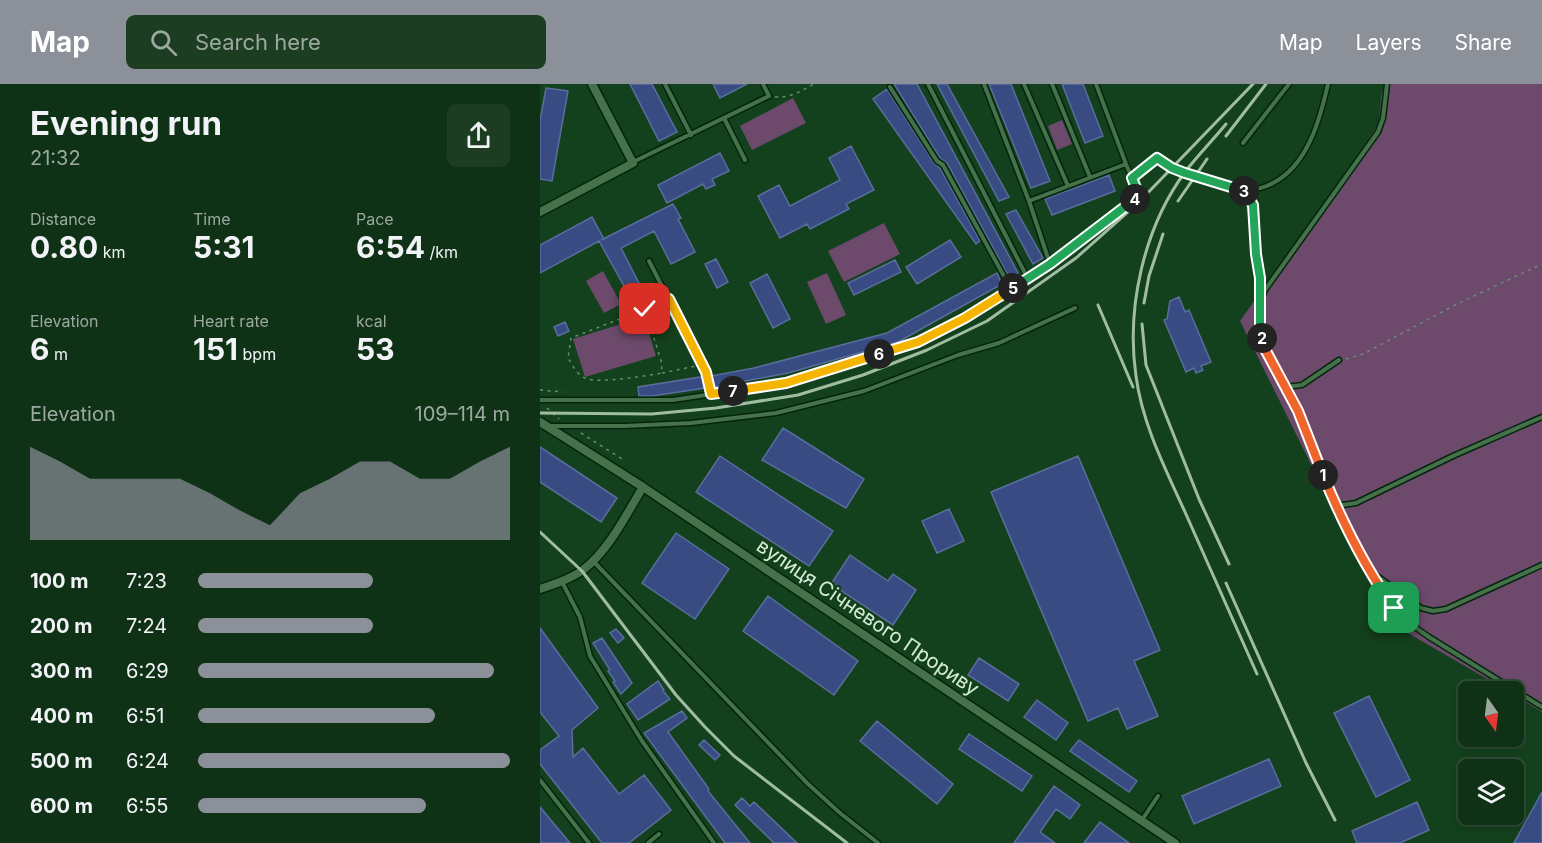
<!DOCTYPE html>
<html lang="en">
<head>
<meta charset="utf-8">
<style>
	:root { --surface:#0f3116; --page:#1d3d23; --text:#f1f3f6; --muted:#9ba9a1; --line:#2f4c35; --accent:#8c9099 }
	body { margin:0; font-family:Inter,sans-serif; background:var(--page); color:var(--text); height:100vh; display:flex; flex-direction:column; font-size:22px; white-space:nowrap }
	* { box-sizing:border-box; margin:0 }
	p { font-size:20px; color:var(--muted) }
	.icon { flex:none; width:33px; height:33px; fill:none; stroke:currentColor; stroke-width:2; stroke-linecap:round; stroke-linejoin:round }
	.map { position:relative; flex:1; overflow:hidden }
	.drawer { display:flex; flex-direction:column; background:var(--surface); width:540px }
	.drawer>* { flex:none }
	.needle { width:39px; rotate:166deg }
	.tools { position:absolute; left:918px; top:597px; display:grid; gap:12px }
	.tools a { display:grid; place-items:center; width:66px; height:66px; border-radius:9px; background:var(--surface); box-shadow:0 3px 9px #0003,0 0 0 2px var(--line); font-size:30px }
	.pin { position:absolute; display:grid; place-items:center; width:51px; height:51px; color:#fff; margin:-26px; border-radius:12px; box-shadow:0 3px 9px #0006 }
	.km { position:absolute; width:30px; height:30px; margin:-15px; border-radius:50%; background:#222; color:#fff; font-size:16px; line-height:30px; text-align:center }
	.round { display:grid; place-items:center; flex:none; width:63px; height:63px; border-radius:9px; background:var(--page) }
	.summary { display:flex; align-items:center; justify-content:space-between; height:102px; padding:0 30px }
	h1 { font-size:33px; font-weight:700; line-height:45px }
	.stats { display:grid; grid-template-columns:repeat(3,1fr); gap:9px; height:102px; padding:6px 30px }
	.stats div { display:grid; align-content:center }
	.stats b { font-size:30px; font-weight:700 }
	.stats small { font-size:16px; font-weight:400 }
	.stats p { font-size:16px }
	.chart { height:168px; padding:12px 30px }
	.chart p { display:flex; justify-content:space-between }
	.chart svg { width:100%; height:108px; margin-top:6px; fill:var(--accent); opacity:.7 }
	ul { padding:0 30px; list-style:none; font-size:20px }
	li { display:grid; grid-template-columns:96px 72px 1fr; align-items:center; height:45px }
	li i { height:15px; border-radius:8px; background:var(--accent) }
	header { display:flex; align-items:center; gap:36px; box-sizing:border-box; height:84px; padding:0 30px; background:var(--accent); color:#fff }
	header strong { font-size:28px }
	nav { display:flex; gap:33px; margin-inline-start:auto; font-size:21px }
	.search { width:420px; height:54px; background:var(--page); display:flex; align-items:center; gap:15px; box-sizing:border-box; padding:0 21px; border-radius:9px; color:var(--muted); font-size:22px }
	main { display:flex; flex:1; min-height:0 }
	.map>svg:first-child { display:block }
	.green { fill:#6d4a6c }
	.building { fill:#384c83; stroke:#5a6d9d; stroke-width:1.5 }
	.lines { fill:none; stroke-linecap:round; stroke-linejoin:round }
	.lane-casing { stroke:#03250b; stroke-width:7 }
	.street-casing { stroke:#03250b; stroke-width:11 }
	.path { stroke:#6a8d6f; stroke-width:1.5; stroke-dasharray:3 4.5; stroke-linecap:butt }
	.lane { stroke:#45714b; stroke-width:4 }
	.street { stroke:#45714b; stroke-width:8 }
	.rail { stroke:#a0bda3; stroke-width:3 }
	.split-1-casing { stroke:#fff; stroke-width:12 }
	.split-2-casing { stroke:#fff; stroke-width:12 }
	.split-3-casing { stroke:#fff; stroke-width:12 }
	.split-4-casing { stroke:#fff; stroke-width:12 }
	.split-5-casing { stroke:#fff; stroke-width:12 }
	.split-6-casing { stroke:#fff; stroke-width:12 }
	.split-7-casing { stroke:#fff; stroke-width:12 }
	.split-8-casing { stroke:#fff; stroke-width:12 }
	.split-1 { stroke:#f0652b; stroke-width:8 }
	.split-2 { stroke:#f0652b; stroke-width:8 }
	.split-3 { stroke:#22a559; stroke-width:8 }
	.split-4 { stroke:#22a559; stroke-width:8 }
	.split-5 { stroke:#22a559; stroke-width:8 }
	.split-6 { stroke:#f5b400; stroke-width:8 }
	.split-7 { stroke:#f5b400; stroke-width:8 }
	.split-8 { stroke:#f5b400; stroke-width:8 }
	.labels { text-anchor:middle; stroke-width:4.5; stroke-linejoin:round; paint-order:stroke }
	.street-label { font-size:20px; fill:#d4ecd5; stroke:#14411d }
</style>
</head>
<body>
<header>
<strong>Map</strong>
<div class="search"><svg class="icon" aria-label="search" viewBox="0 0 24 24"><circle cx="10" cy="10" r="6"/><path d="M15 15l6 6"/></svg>Search here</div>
<nav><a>Map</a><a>Layers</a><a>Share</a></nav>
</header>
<main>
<section class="drawer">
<div class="summary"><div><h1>Evening run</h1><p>21:32</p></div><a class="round"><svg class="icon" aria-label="share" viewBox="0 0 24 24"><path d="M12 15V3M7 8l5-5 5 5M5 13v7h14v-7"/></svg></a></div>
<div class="stats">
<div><p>Distance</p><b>0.80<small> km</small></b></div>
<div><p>Time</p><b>5:31</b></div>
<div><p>Pace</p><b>6:54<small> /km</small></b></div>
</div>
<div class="stats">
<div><p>Elevation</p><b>6<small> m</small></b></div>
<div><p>Heart rate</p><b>151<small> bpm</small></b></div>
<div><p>kcal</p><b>53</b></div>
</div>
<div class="chart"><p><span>Elevation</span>109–114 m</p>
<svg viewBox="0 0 160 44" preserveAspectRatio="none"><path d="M0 44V6L10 12L20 19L30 19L40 19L50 19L60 25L70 32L80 38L90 25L100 19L110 12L120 12L130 19L140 19L150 12L160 6V44z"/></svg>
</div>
<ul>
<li><b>100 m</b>7:23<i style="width:56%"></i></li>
<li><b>200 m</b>7:24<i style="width:56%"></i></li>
<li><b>300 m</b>6:29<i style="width:95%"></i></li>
<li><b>400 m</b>6:51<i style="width:76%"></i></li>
<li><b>500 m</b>6:24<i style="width:100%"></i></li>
<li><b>600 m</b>6:55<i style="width:73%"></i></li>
</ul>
</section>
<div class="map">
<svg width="1002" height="759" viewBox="0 0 1002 759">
	<rect width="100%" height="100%" fill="#14411d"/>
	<path class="green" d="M 844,0 L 1002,0 L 1002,628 L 974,611 L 974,608 L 968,607 L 849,538 L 700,237 L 824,63 L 839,39 L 841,13 Z
		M 253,14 L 266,39 L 212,66 L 200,42 Z
		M 522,36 L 532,60 L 517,66 L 508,42 Z
		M 344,139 L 360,170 L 304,198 L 288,167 Z
		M 63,187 L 81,220 L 64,229 L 46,197 Z
		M 287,189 L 306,231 L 286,240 L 267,198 Z
		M 104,233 L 116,272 L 45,293 L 33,255 Z"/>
	<path class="building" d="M 90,0 L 112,0 L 137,48 L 119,57 Z
		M 173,0 L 207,0 L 180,14 Z
		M 354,0 L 377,0 L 478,189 L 469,193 L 407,79 L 400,74 Z
		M 397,0 L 407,0 L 469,113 L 459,117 Z
		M 449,0 L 471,0 L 510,97 L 491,104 Z
		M 522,0 L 543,0 L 563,52 L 545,59 Z
		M 6,4 L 28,7 L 12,97 L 0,95 L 0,37 Z
		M 347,5 L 394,79 L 400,84 L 440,157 L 436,160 L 333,15 Z
		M 311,62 L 334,106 L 306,120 L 309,125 L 270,145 L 267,140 L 240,154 L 218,112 L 239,101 L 250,122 L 300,96 L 289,74 Z
		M 180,69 L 189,87 L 172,95 L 175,101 L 166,105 L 163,100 L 127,119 L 118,101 Z
		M 569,91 L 575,107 L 512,131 L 505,115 Z
		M 133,120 L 141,134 L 138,135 L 155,168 L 131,180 L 114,147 L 81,164 L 102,205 L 89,211 L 59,157 L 0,189 L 0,161 L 52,133 L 64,155 L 61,156 Z
		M 476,126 L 503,174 L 493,180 L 466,130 Z
		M 410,156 L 421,173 L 377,200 L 366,183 Z
		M 176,175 L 188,198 L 177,204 L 165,180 Z
		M 355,176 L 361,188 L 314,211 L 308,199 Z
		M 457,189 L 462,200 L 358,258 L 248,289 L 174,303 L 171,292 L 214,284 L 347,249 Z
		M 227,190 L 250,235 L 233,244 L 210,199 Z
		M 639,213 L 645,228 L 649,226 L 671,278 L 661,282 L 663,286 L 656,289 L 654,284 L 646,288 L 624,236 L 627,235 L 630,217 Z
		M 25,238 L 29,247 L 18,252 L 14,243 Z
		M 160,293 L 163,293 L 165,304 L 112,312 L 99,312 L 98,303 Z
		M 243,344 L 324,395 L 306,424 L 222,376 Z
		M 0,363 L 77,414 L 61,438 L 0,398 Z
		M 180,372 L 293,447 L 269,482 L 156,408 Z
		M 538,372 L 620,566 L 594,577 L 618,632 L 587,645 L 578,624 L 548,637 L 451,408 Z
		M 409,425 L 424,457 L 397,469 L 382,437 Z
		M 136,449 L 189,485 L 155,535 L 102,499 Z
		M 310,471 L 348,497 L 353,490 L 376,506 L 353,541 L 291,500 Z
		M 228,512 L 318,577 L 294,611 L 203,547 Z
		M 0,544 L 58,624 L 32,646 L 33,673 L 43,664 L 79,710 L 104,691 L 131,726 L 89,759 L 62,759 L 0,680 L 0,666 L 19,652 L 0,628 Z
		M 76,545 L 84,554 L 78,559 L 70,549 Z
		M 62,554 L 92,599 L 81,610 L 73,598 L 75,597 L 68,587 L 70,586 L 53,559 Z
		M 439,574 L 479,600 L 468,617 L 428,591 Z
		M 118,597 L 124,606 L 123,607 L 130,615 L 98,636 L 87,620 Z
		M 829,612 L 870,696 L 836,713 L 794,629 Z
		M 497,616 L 528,639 L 516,656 L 484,633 Z
		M 142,627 L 147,634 L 128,648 L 169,705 L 168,707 L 210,759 L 185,759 L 104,649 Z
		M 337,637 L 413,700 L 397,720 L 320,657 Z
		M 429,650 L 492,692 L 482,707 L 419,665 Z
		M 164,656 L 180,671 L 175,676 L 159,661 Z
		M 539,656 L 597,697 L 589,708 L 530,667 Z
		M 729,675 L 741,702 L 654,740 L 642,712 Z
		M 514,702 L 540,721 L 530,735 L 516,725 L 500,748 L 515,759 L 474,759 Z
		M 1002,708 L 1002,759 L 974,759 Z
		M 202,714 L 210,722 L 214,718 L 257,759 L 234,759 L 195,721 Z
		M 877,718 L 889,746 L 860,759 L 817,759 L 812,747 Z
		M 0,723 L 30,759 L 0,759 Z
		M 560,738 L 589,759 L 544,759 Z"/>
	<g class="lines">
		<defs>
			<path id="lane" d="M 125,0 L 151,51
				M 388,0 L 488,195
				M 444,0 L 489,117
				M 484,0 L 528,102
				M 512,0 L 550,93
				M 556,0 L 586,80
				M 847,0 L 843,34 L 838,48 L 725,206 L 720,219 L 720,245 L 726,267 L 758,327 L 796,422 L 843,509 L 854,524 L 869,539 L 889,553 L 1002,623
				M 350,3 L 397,77 L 403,81 L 471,205
				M 184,34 L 205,76
				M 703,59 L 749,0
				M 93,78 L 229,12 L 223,0
				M 592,94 L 617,74 C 623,76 627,81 633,85 C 653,96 680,99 702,105 L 706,108 L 713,121 L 720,215
				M 706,108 C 715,105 725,104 733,99 C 768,81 780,35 788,0
				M 109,177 L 166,288 L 171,310
				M 746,303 L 762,301 L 799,276
				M 0,316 L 133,316 L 246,299 L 378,258 L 425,234 L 488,195 L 599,111 L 586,80 L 489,117 L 510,180
				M 9,342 L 84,342 L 151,339 L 236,329 L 324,307 L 418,271 L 459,259 L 535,224
				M 796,422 L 816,419 L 913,372 L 1002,333
				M 53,477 L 268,700 L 300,729 L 338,759
				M 833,489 L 881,524 L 893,527 L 906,525 L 1002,481
				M 22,498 L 40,533 L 50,572 L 102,657 L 174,759
				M 0,696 L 49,759
				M 602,736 L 618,712
				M 108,759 L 119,750"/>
			<path id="street" d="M 0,128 L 93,79 L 52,0
				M 0,338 L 103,403 L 635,759
				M 0,505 C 15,500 30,495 43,486 C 69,466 86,431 103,403"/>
		</defs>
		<use href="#lane" class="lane-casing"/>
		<use href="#street" class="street-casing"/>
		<path class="path" d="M 235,13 C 250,14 261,7 274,0
			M 105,225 L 122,280 L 121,289 C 107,292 61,299 48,295 C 38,293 33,282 28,274 L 31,254 L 121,219
			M 806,275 L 823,270 L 917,220 L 1002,180
			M 122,289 L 156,282
			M 0,306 L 23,308
			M 7,324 L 19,335
			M 41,349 L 82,375"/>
		<use href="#lane" class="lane"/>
		<use href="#street" class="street"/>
		<path class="rail" d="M 686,40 C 673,56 658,71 645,88 C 604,144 586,223 596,292 C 602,339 625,384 645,428 C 669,482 693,536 717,590
			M 686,52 L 726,0
			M 638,117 L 667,75
			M 604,219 L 609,192 L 623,150
			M 558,221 L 593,303
			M 602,240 L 606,281 L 659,415 L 689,480
			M 0,329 L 112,330 L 176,324 L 258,311 L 323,291 L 387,266 L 447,237 L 536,174 L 597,120 L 713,0
			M 0,448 L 42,487 L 136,611 L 165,643 L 194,672 L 307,759
			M 686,499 L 766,679 L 795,736"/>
	</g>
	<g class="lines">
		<defs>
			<path id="split-1" d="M 783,391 C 802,437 825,484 854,524"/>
			<path id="split-2" d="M 722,254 L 726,267 L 758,327 L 783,391"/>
			<path id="split-3" d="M 704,107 L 713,121 L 716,170 L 720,194 L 720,245 L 722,254"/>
			<path id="split-4" d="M 595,115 L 599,111 L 592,94 L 617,74 L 632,84 L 645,89 L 704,107"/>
			<path id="split-5" d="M 473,204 L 510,180 L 595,115"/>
			<path id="split-6" d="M 339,270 L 378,258 L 425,234 L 473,204"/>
			<path id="split-7" d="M 193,307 L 246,299 L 339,270"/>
			<path id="split-8" d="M 105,225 L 129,215 L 166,288 L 171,310 L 193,307"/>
		</defs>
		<use href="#split-1" class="split-1-casing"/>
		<use href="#split-2" class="split-2-casing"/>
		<use href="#split-3" class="split-3-casing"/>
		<use href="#split-4" class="split-4-casing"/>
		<use href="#split-5" class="split-5-casing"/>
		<use href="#split-6" class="split-6-casing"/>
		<use href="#split-7" class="split-7-casing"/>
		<use href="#split-8" class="split-8-casing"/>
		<use href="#split-1" class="split-1"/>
		<use href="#split-2" class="split-2"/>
		<use href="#split-3" class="split-3"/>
		<use href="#split-4" class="split-4"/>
		<use href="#split-5" class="split-5"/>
		<use href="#split-6" class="split-6"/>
		<use href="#split-7" class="split-7"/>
		<use href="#split-8" class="split-8"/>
	</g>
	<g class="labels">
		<g class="street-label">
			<text transform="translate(328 533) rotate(34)" y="7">вулиця Січневого Прориву</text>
		</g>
	</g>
</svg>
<div class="tools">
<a><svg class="needle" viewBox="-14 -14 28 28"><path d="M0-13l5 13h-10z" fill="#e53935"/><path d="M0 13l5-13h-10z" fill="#9ba9a1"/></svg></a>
<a><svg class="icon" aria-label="layers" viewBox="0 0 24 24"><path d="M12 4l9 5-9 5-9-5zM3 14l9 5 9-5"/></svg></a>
</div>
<div class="pin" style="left:854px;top:524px;background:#1e9e55"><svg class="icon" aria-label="arrive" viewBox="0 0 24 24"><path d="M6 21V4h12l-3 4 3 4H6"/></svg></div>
<div class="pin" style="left:105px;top:225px;background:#d93025"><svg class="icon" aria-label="check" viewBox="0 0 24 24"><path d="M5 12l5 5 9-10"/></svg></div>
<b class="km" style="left:783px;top:391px">1</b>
<b class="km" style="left:722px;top:254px">2</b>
<b class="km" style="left:704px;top:107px">3</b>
<b class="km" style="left:595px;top:115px">4</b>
<b class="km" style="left:473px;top:204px">5</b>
<b class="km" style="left:339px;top:270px">6</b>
<b class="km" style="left:193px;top:307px">7</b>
</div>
</main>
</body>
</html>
